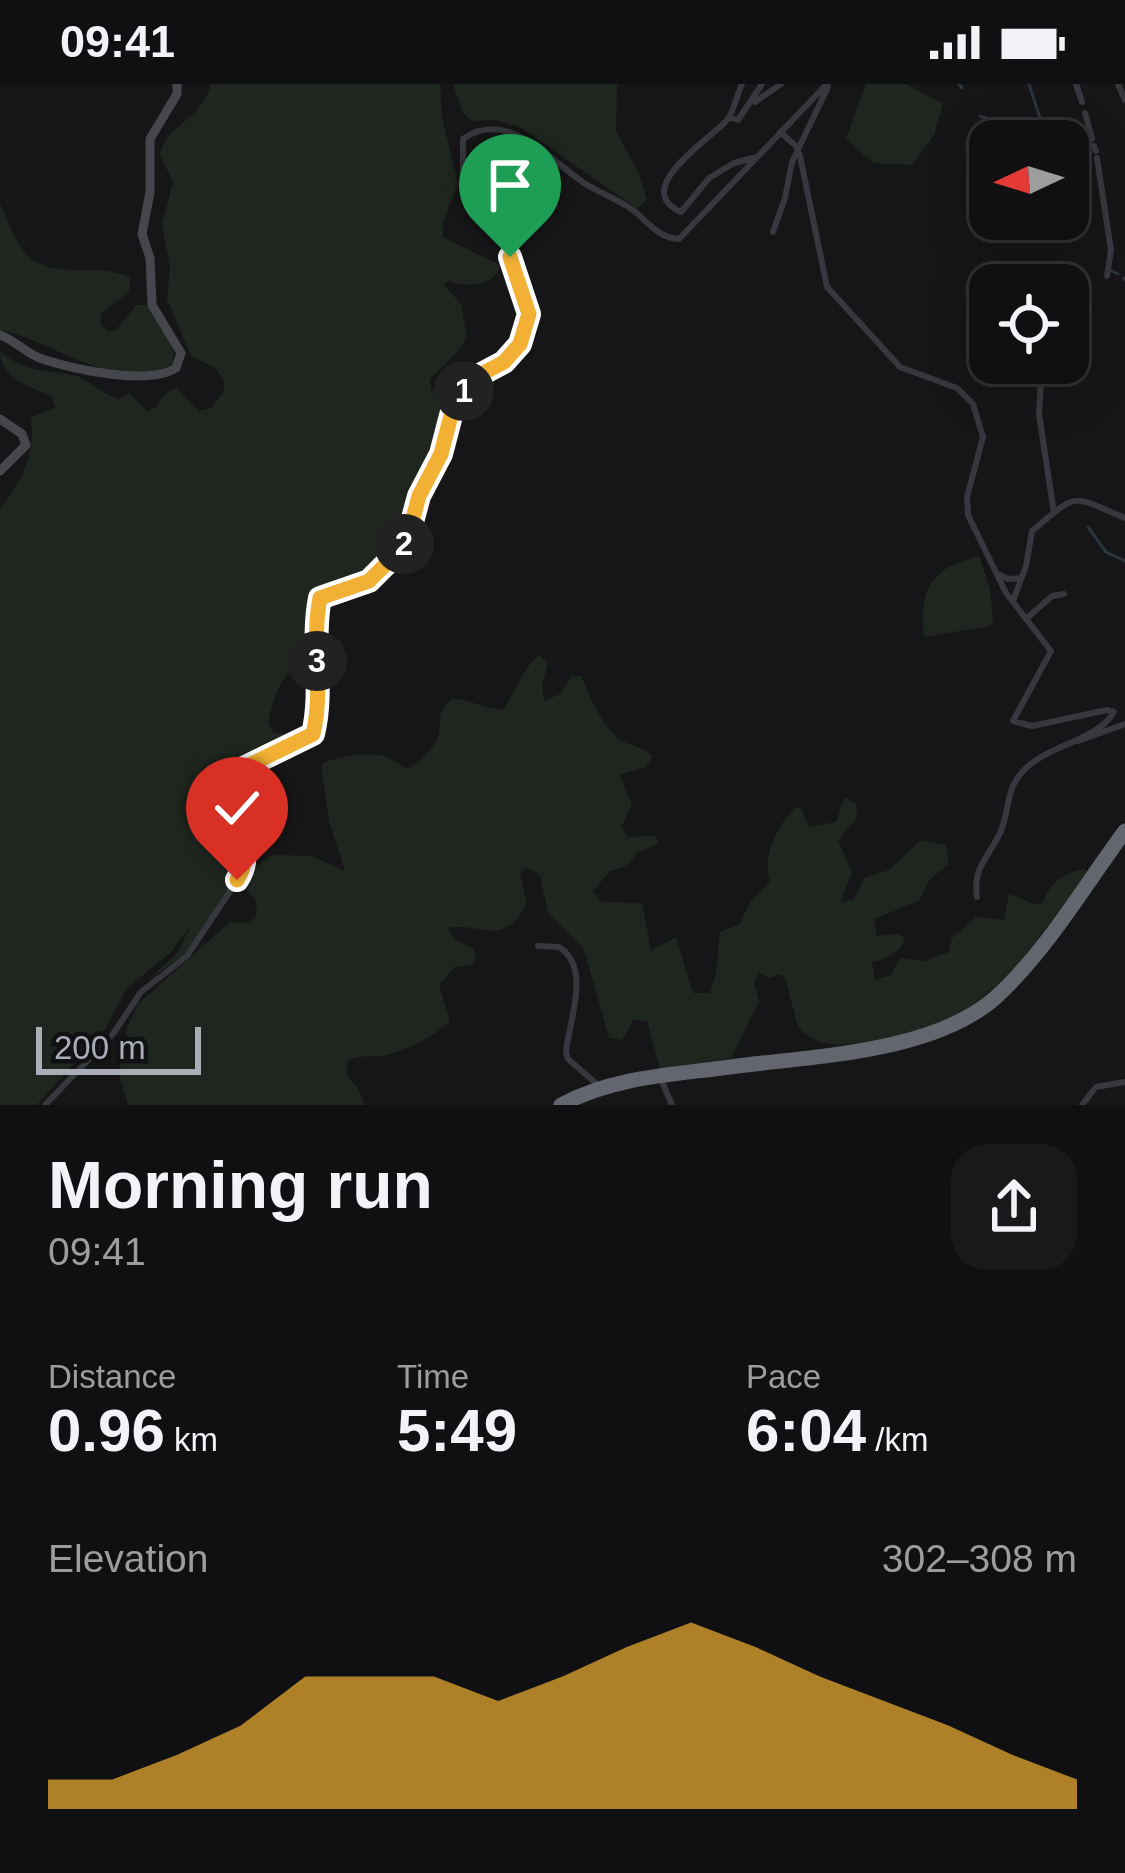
<!DOCTYPE html>
<html lang="en">
<head>
<meta charset="utf-8">
<style>
	:root { --surface:#101012; --page:#19191b; --text:#f1f3f6; --muted:#9c9d9f; --line:#303032; --accent:#f2b134 }
	body { margin:0; font-family:Helvetica,sans-serif; background:var(--page); color:var(--text); height:100vh; display:flex; flex-direction:column; font-size:45px; white-space:nowrap }
	* { box-sizing:border-box; margin:0 }
	p { font-size:39px; color:var(--muted) }
	.icon { flex:none; width:66px; height:66px; fill:none; stroke:currentColor; stroke-width:2; stroke-linecap:round; stroke-linejoin:round }
	.map { position:relative; height:1021px; overflow:hidden }
	.drawer { display:flex; flex-direction:column; background:var(--surface); flex:1 }
	.drawer>* { flex:none }
	.needle { width:78px; rotate:266deg }
	.buttons { position:absolute; left:969px; top:36px; display:grid; gap:24px }
	.buttons a { display:grid; place-items:center; width:120px; height:120px; border-radius:24px; background:var(--surface); box-shadow:0 12px 48px #0002,0 0 0 3px var(--line); font-size:60px }
	.scale { position:absolute; left:36px; bottom:30px; width:165px; box-sizing:border-box; padding-left:12px; border:6px solid #a8adb8; border-top:0; font-size:33px; line-height:42px; white-space:nowrap; color:#a8adb8; -webkit-text-stroke:9px #111113; paint-order:stroke }
	.pin { position:absolute; display:grid; place-items:center; width:102px; height:102px; color:#fff; margin:-123px -51px; border-radius:50% 50% 50% 0; rotate:-45deg; box-shadow:0 0 12px #0007 }
	.pin .icon { rotate:45deg }
	.km { position:absolute; width:60px; height:60px; margin:-30px; border-radius:50%; background:#222; color:#fff; font-size:33px; line-height:60px; text-align:center }
	.round { display:grid; place-items:center; flex:none; width:126px; height:126px; border-radius:36px; background:var(--page) }
	.headline { display:flex; align-items:center; justify-content:space-between; height:204px; padding:0 48px }
	h1 { font-size:66px; font-weight:700; line-height:90px }
	.stats { display:grid; grid-template-columns:repeat(3,1fr); gap:18px; height:204px; padding:12px 48px }
	.stats div { display:grid; align-content:center }
	.stats b { font-size:60px; font-weight:700 }
	.stats small { font-size:33px; font-weight:400 }
	.stats p { font-size:33px }
	.chart { height:336px; padding:24px 48px }
	.chart p { display:flex; justify-content:space-between }
	.chart svg { width:100%; height:216px; margin-top:12px; fill:var(--accent); opacity:.7 }
	.status { display:flex; justify-content:space-between; align-items:center; height:84px; padding:0 60px; background:var(--surface); direction:ltr }
	.status svg { height:33px; fill:currentColor }
	.map>svg:first-child { display:block }
	.green { fill:#1e261f }
	.lines { fill:none; stroke-linecap:round; stroke-linejoin:round }
	.stream { stroke:#2c353c; stroke-width:3 }
	.street { stroke:#37383d; stroke-width:6 }
	.secondary { stroke:#45474d; stroke-width:9 }
	.highway { stroke:#63666e; stroke-width:15 }
	.route-casing { stroke:#fff; stroke-width:24 }
	.route { stroke:#f2b134; stroke-width:15 }
</style>
</head>
<body>
<div class="status"><b>09:41</b><svg viewBox="0 0 49 12"><path d="M0 12V9h3v3zM5 12V6h3v6zM10 12V3h3v9zM15 12V0h3v12zM26 1h20v11H26zM47 4h2v5h-2z"/></svg></div>
<div class="map">
<svg width="1125" height="1021" viewBox="0 0 1125 1021">
	<rect width="100%" height="100%" fill="#161618"/>
	<path class="green" d="M 211,0 L 440,0 L 442,33 L 458,100 L 443,138 L 443,153 L 500,181 C 494,204 466,203 448,197 L 444,201 L 461,220 L 467,253 C 458,270 443,282 430,295 L 431,307 L 443,306 L 455,297 L 463,299 C 423,343 427,412 396,462 C 374,498 306,503 306,533 C 306,547 310,565 311,579 C 279,585 275,611 268,639 L 274,649 L 305,650 L 215,691 C 182,718 226,747 240,773 L 237,790 L 188,868 L 147,897 L 177,869 L 191,842 L 170,869 L 127,904 L 105,945 L 37,1021 L 0,1021 L 0,425 C 23,395 35,371 31,333 L 55,324 L 52,313 C 31,302 0,295 0,267 C 29,291 43,284 76,292 C 93,297 102,312 120,315 L 129,309 L 147,327 L 157,323 L 162,313 L 176,303 L 199,327 L 211,324 L 224,308 L 224,296 L 215,284 L 191,272 L 167,215 L 170,183 L 162,140 L 173,98 L 160,71 C 165,41 203,35 211,0 Z
		M 453,0 L 617,0 L 616,47 L 639,90 L 647,115 L 638,125 L 520,43 L 495,36 L 472,37 L 463,29 Z
		M 866,0 L 906,0 L 943,20 L 934,51 L 912,81 L 873,79 L 846,55 Z
		M 0,120 C 9,138 17,166 35,177 C 63,194 101,178 130,194 L 129,208 L 101,230 L 101,241 L 108,247 L 116,246 L 136,221 L 148,221 L 174,261 L 173,279 C 124,315 48,254 0,246 Z
		M 979,472 L 990,505 L 993,536 L 989,542 L 924,553 C 919,503 931,484 979,472 Z
		M 539,571 L 548,578 L 542,602 L 544,617 L 560,610 L 572,592 L 581,592 C 590,612 600,639 618,654 C 629,663 642,661 653,673 L 645,683 L 620,691 L 632,721 L 621,743 L 628,753 L 656,752 L 659,760 L 638,768 L 626,783 L 610,787 L 593,807 L 602,818 L 642,819 L 651,866 L 676,853 L 693,909 L 710,909 L 716,890 L 720,848 L 740,840 L 750,818 L 770,797 C 762,772 776,743 795,724 L 801,724 L 809,743 L 836,738 L 845,713 L 856,720 L 857,734 L 838,756 L 852,789 L 840,819 L 854,815 L 864,794 L 889,786 L 921,756 L 946,761 L 949,780 L 930,795 L 919,817 L 874,835 L 877,852 L 899,850 L 905,854 C 900,870 886,875 872,878 L 875,896 L 891,891 L 900,874 L 924,877 L 949,868 L 952,854 L 976,833 L 1004,836 L 1009,809 L 1036,821 L 1043,818 C 1050,799 1065,787 1086,785 L 1086,790 C 1022,877 983,945 866,958 C 838,961 819,965 798,943 L 785,894 L 779,890 L 770,894 L 759,889 L 754,899 L 759,917 L 731,974 L 660,985 L 647,937 L 634,936 L 622,956 L 609,954 L 584,865 L 548,829 L 540,791 L 526,783 L 520,789 L 527,820 C 500,865 486,838 447,844 L 456,856 L 473,864 L 476,871 L 472,881 L 455,883 L 439,901 L 450,938 C 432,953 409,965 387,971 C 374,974 361,970 348,976 L 346,990 L 358,1004 L 365,1021 L 128,1021 L 119,990 L 127,944 L 138,920 L 230,838 L 247,839 L 256,833 L 257,818 L 247,806 L 251,787 L 271,771 L 312,772 L 345,787 L 329,737 L 321,681 C 337,671 375,666 391,675 C 397,679 402,683 409,684 C 420,676 434,666 438,652 C 443,633 435,628 453,614 C 469,616 492,627 504,625 C 512,612 528,577 539,571 Z"/>
	<g class="lines">
		<path class="stream" d="M 959,0 L 962,4
			M 1029,0 L 1040,34
			M 980,32 L 994,37
			M 1002,37 L 1016,40 L 1022,51 L 1033,51
			M 1042,57 L 1042,42
			M 1112,187 L 1118,190
			M 1124,194 L 1125,196
			M 1051,201 L 1053,180
			M 1050,279 L 1050,284
			M 1088,443 L 1106,468 L 1125,477"/>
		<path class="street" d="M 742,0 C 737,11 734,27 727,36 C 712,54 629,105 681,128 L 709,94 L 734,79 L 757,73
			M 1076,0 L 1082,18
			M 1118,0 L 1125,16
			M 755,18 L 781,0
			M 1085,29 L 1092,55
			M 729,33 L 738,36 L 762,0
			M 780,48 L 796,62 L 800,72 L 827,203 L 900,283 L 957,304 L 973,320 L 983,353 L 967,413 L 968,431 L 1006,509 L 1051,567 L 1013,637 L 1032,642 L 1107,626 L 1114,628 C 1098,656 1050,661 1026,684 C 1002,707 1012,728 998,753 C 985,777 973,786 977,813
			M 1094,62 L 1096,67
			M 1097,74 L 1111,166 L 1107,192
			M 773,148 L 785,114 L 792,78 L 828,3
			M 1042,279 L 1039,330 L 1054,429
			M 996,489 L 1008,495 L 1021,494
			M 1013,517 L 1026,482 L 1032,447 C 1080,407 1070,411 1125,434
			M 1026,535 L 1052,512 L 1064,510
			M 1078,657 L 1125,640
			M 538,862 L 559,863 C 592,884 569,936 566,968 L 568,975 L 598,1001
			M 663,1000 L 672,1021
			M 45,1021 L 113,950 L 141,908 L 187,872 L 244,786 L 246,770 C 234,748 203,730 210,704 L 313,650 C 324,605 311,559 320,514 L 369,497 L 396,470 L 411,445 L 419,412 L 441,370 L 454,320 L 476,293 L 509,273 L 527,244 L 527,222 L 507,166 L 463,96 L 463,55 C 507,23 551,77 584,99 C 600,109 617,115 633,126 C 648,138 658,154 679,155 L 827,0
			M 1082,1021 L 1096,1003 L 1125,998"/>
		<path class="secondary" d="M 0,251 C 16,257 27,270 42,275 C 73,285 148,302 176,284 L 181,269 L 152,221 L 150,174 L 142,150 L 150,108 L 150,55 L 177,10 L 177,0
			M 0,335 L 22,350 L 26,361 L 0,387"/>
		<path class="highway" d="M 561,1021 C 611,994 667,991 722,984 C 805,972 930,971 995,914 C 1046,868 1084,802 1125,747"/>
	</g>
	<g class="lines">
		<defs>
			<path id="route" d="M 237,796 C 264,753 208,747 208,709 L 217,697 L 313,650 C 324,605 311,559 320,514 L 369,497 L 396,470 L 408,453 L 419,412 L 441,370 L 454,320 L 476,293 L 504,278 L 520,260 L 529,230 L 510,173"/>
		</defs>
		<use href="#route" class="route-casing"/>
		<use href="#route" class="route"/>
	</g>
</svg>
<div class="buttons">
<a><svg class="needle" viewBox="-14 -14 28 28"><path d="M0-13l5 13h-10z" fill="#e53935"/><path d="M0 13l5-13h-10z" fill="#9c9d9f"/></svg></a>
<a><svg class="icon" aria-label="locate" viewBox="0 0 24 24"><circle cx="12" cy="12" r="6"/><path d="M12 2v4M12 18v4M2 12h4M18 12h4"/></svg></a>
</div>
<div class="scale">200 m</div>
<div class="pin" style="left:510px;top:173px;background:#1e9e55"><svg class="icon" aria-label="arrive" viewBox="0 0 24 24"><path d="M6 21V4h12l-3 4 3 4H6"/></svg></div>
<div class="pin" style="left:237px;top:796px;background:#d93025"><svg class="icon" aria-label="check" viewBox="0 0 24 24"><path d="M5 12l5 5 9-10"/></svg></div>
<b class="km" style="left:464px;top:307px">1</b>
<b class="km" style="left:404px;top:460px">2</b>
<b class="km" style="left:317px;top:577px">3</b>
</div>
<section class="drawer">
<div class="headline"><div><h1>Morning run</h1><p>09:41</p></div><a class="round"><svg class="icon" aria-label="share" viewBox="0 0 24 24"><path d="M12 15V3M7 8l5-5 5 5M5 13v7h14v-7"/></svg></a></div>
<div class="stats">
<div><p>Distance</p><b>0.96<small> km</small></b></div>
<div><p>Time</p><b>5:49</b></div>
<div><p>Pace</p><b>6:04<small> /km</small></b></div>
</div>
<div class="chart"><p><span>Elevation</span>302–308 m</p>
<svg viewBox="0 0 160 44" preserveAspectRatio="none"><path d="M0 44V38L10 38L20 33L30 27L40 17L50 17L60 17L70 22L80 17L90 11L100 6L110 11L120 17L130 22L140 27L150 33L160 38V44z"/></svg>
</div>
</section>
</body>
</html>
